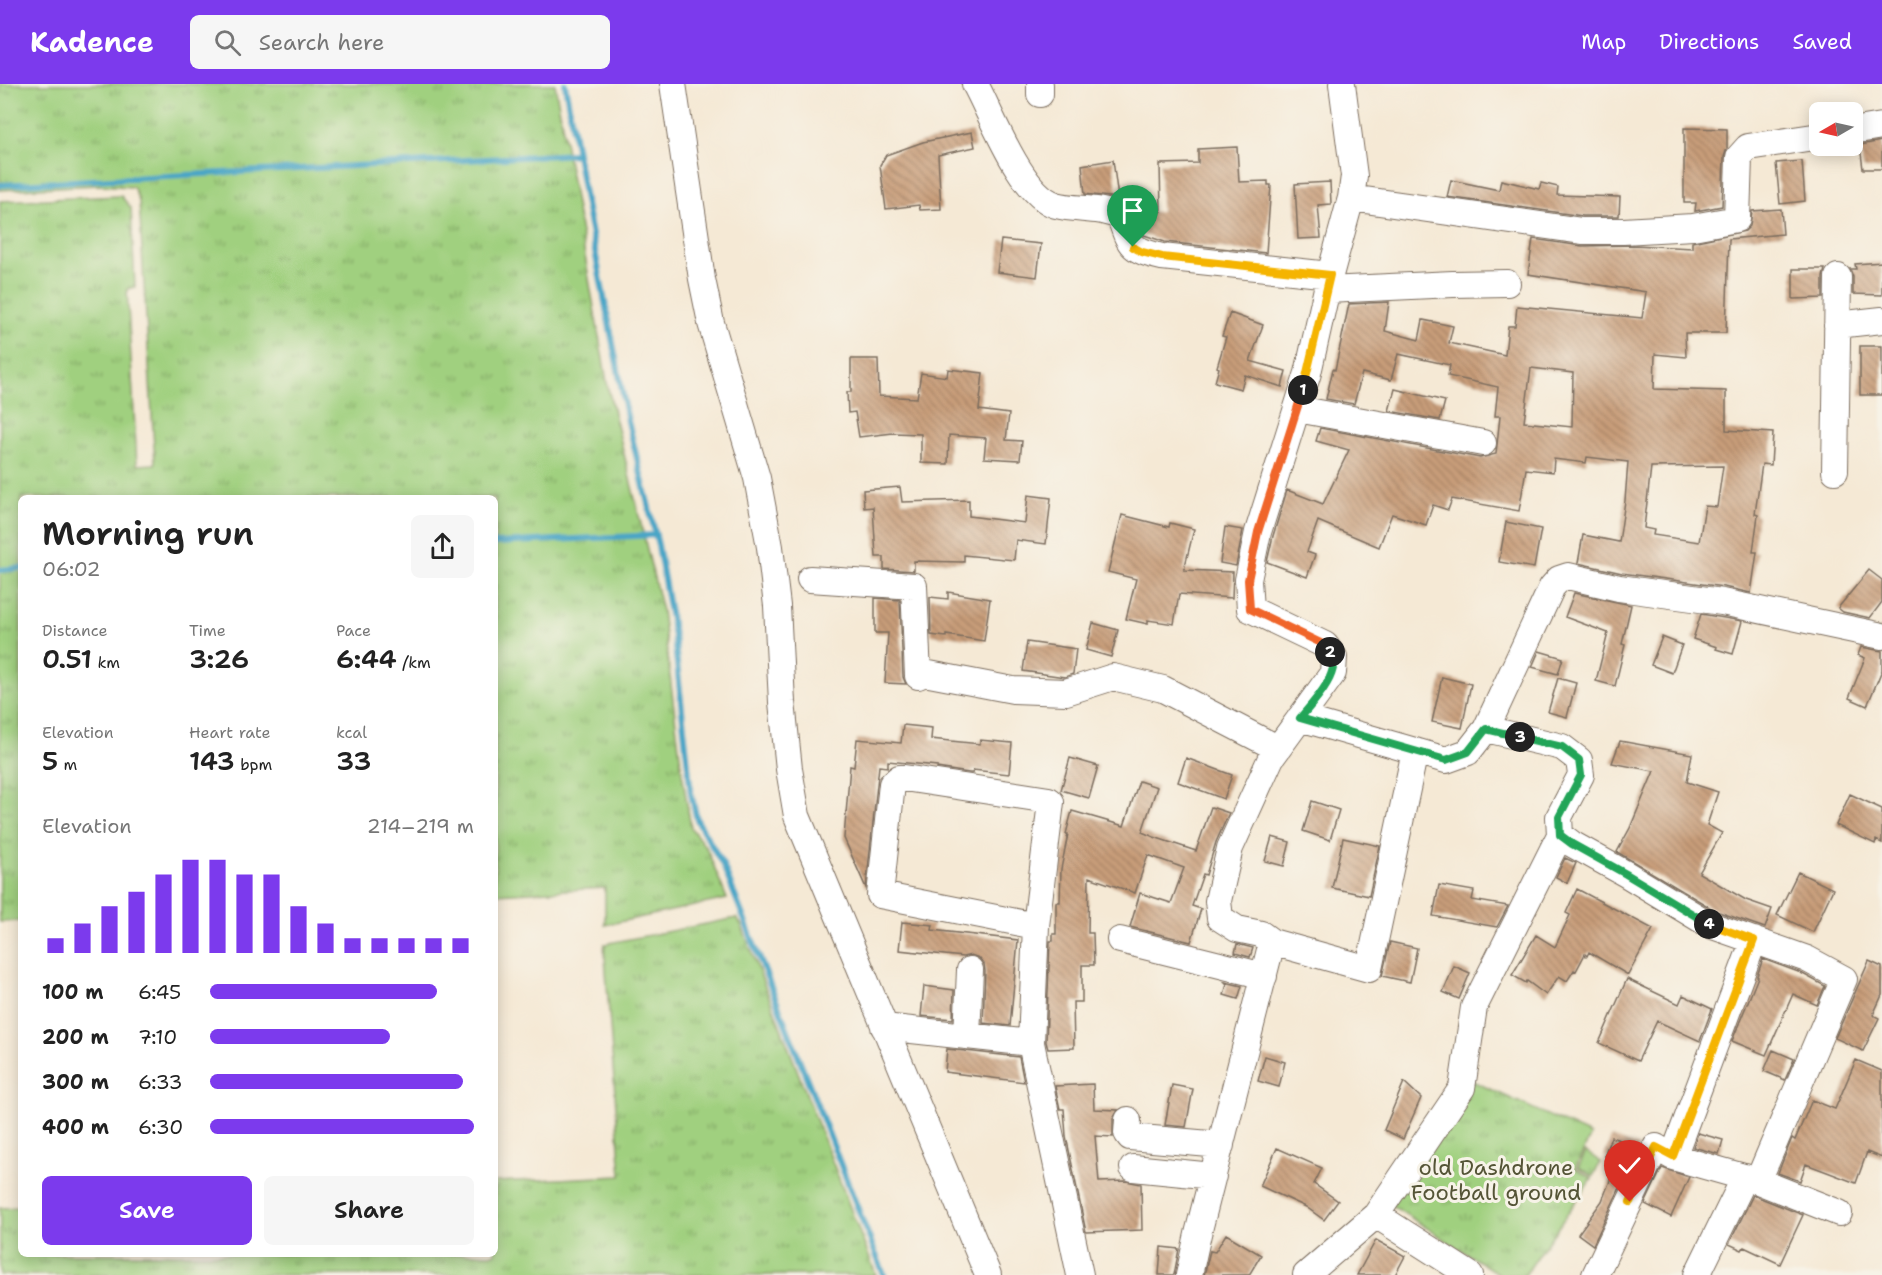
<!DOCTYPE html>
<html lang="en">
<head>
<meta charset="utf-8">
<style>
	:root { --surface:#fff; --page:#f6f6f6; --text:#222; --muted:#767676; --accent:#7c3aed }
	body { margin:0; font-family:"Shantell Sans",sans-serif; background:var(--page); color:var(--text); height:100vh; display:flex; flex-direction:column; font-size:22px; white-space:nowrap }
	* { box-sizing:border-box; margin:0 }
	p { font-size:20px; color:var(--muted) }
	.icon { flex:none; width:33px; height:33px; fill:none; stroke:currentColor; stroke-width:2; stroke-linecap:round; stroke-linejoin:round }
	.map { position:relative; flex:1; overflow:hidden }
	.panel { position:absolute; left:18px; top:411px; width:480px; height:762px; display:flex; flex-direction:column; background:var(--surface); border-radius:9px; box-shadow:0 3px 15px #0003 }
	.panel>* { flex:none }
	.needle { width:39px; rotate:261deg }
	.controls { position:absolute; left:1809px; top:18px; display:grid; gap:12px }
	.controls a { display:grid; place-items:center; width:54px; height:54px; border-radius:9px; background:var(--surface); box-shadow:0 3px 15px #0003; font-size:30px }
	.pin { position:absolute; display:grid; place-items:center; width:51px; height:51px; color:#fff; margin:-62px -26px; border-radius:50% 50% 50% 0; rotate:-45deg; box-shadow:0 0 6px #0007 }
	.pin .icon { rotate:45deg }
	.km { position:absolute; width:30px; height:30px; margin:-15px; border-radius:50%; background:#222; color:#fff; font-size:16px; line-height:30px; text-align:center }
	.round { display:grid; place-items:center; flex:none; width:63px; height:63px; border-radius:9px; background:var(--page) }
	.head { display:flex; align-items:center; justify-content:space-between; height:102px; padding:0 24px }
	h1 { font-size:33px; font-weight:600; line-height:45px }
	.metrics { display:grid; grid-template-columns:repeat(3,1fr); gap:9px; height:102px; padding:6px 24px }
	.metrics div { display:grid; align-content:center }
	.metrics b { font-size:26px; font-weight:600 }
	.metrics small { font-size:16px; font-weight:400 }
	.metrics p { font-size:16px }
	.chart { height:168px; padding:12px 24px }
	.chart p { display:flex; justify-content:space-between }
	.chart svg { width:100%; height:108px; margin-top:6px; stroke:var(--accent); stroke-width:6 }
	.action { display:flex; gap:12px; margin-top:auto; padding:12px 24px }
	.action a { flex:1; height:69px; border-radius:9px; background:var(--accent); color:#fff; font-size:24px; font-weight:600; line-height:69px; text-align:center }
	.action a+a { background:var(--page); color:var(--text) }
	ul { padding:0 24px; list-style:none; font-size:20px }
	li { display:grid; grid-template-columns:96px 72px 1fr; align-items:center; height:45px }
	li i { height:15px; border-radius:8px; background:var(--accent) }
	header { display:flex; align-items:center; gap:36px; box-sizing:border-box; height:84px; padding:0 30px; background:var(--accent); color:#fff }
	header strong { font-size:28px }
	nav { display:flex; gap:33px; margin-inline-start:auto; font-size:21px }
	.search { width:420px; height:54px; background:var(--page); display:flex; align-items:center; gap:15px; box-sizing:border-box; padding:0 21px; border-radius:9px; color:var(--muted); font-size:22px }
	.map>svg:first-child { display:block }
	.grass { fill:url(#grass-tufts); stroke:#6e7d4e; stroke-width:1.5 }
	.lines { fill:none; stroke-linecap:round; stroke-linejoin:round }
	.stream { stroke:#48a5c6; stroke-width:6 }
	.building { fill:url(#building-back-hatch); fill-rule:evenodd }
	.street-casing { stroke:#7c6d5e; stroke-width:28 }
	.street { stroke:#fff; stroke-width:26 }
	.split-1-casing { stroke:#fff; stroke-width:12 }
	.split-2-casing { stroke:#fff; stroke-width:12 }
	.split-3-casing { stroke:#fff; stroke-width:12 }
	.split-4-casing { stroke:#fff; stroke-width:12 }
	.split-5-casing { stroke:#fff; stroke-width:12 }
	.split-1 { stroke:#f5b400; stroke-width:8 }
	.split-2 { stroke:#f0652b; stroke-width:8 }
	.split-3 { stroke:#22a559; stroke-width:8 }
	.split-4 { stroke:#22a559; stroke-width:8 }
	.split-5 { stroke:#f5b400; stroke-width:8 }
	.labels { text-anchor:middle; stroke-width:6; stroke-linejoin:round; paint-order:stroke }
	.park-label { font-size:22px; fill:#545436; stroke:#f7f3e8 }
</style>
</head>
<body>
<header>
<strong>Kadence</strong>
<div class="search"><svg class="icon" aria-label="search" viewBox="0 0 24 24"><circle cx="10" cy="10" r="6"/><path d="M15 15l6 6"/></svg>Search here</div>
<nav><a>Map</a><a>Directions</a><a>Saved</a></nav>
</header>
<div class="map">
<svg width="1882" height="1191" viewBox="0 0 1882 1191">
	<defs>
		<pattern id="grass-tufts" width="24" height="20" patternUnits="userSpaceOnUse" patternTransform="scale(1.5)"><rect width="24" height="20" fill="#a0d07f"/><path d="M3 7l-1-3M5 7V3M7 7l1-3M15 17l-1-3M17 17v-4M19 17l1-3" fill="none" stroke="#84a967"/></pattern>
		<pattern id="building-back-hatch" width="6" height="6" patternUnits="userSpaceOnUse" patternTransform="scale(1.5)"><rect width="6" height="6" fill="#c89d79"/><path d="M-1 5l2 2M0 0l6 6M5-1l2 2" fill="none" stroke="#a48063"/></pattern>
	</defs>
	<rect width="100%" height="100%" fill="#f7f3e8"/>
	<filter id="ink" filterUnits="userSpaceOnUse"><feTurbulence type="fractalNoise" baseFrequency=".0167" numOctaves="2"/><feDisplacementMap in="SourceGraphic" scale="12" xChannelSelector="R" yChannelSelector="G"/><feConvolveMatrix kernelMatrix="1 2 1 2 8 2 1 2 1" color-interpolation-filters="sRGB"/></filter>
	<filter id="wash" filterUnits="userSpaceOnUse"><feTurbulence type="fractalNoise" baseFrequency=".008" numOctaves="4" result="noise"/><feDisplacementMap in="SourceGraphic" scale="24" xChannelSelector="R" yChannelSelector="G"/><feGaussianBlur stdDeviation="1.35" result="paint"/><feColorMatrix in="noise" values="0 0 0 0 0 0 0 0 0 0 0 0 0 0 0 0 0 1.4 0 .05"/><feComposite in="paint" operator="in"/></filter>
	<g filter="url(#wash)">
		<rect width="100%" height="100%" fill="#f5e9d5"/>
		<path class="grass" d="M 0,0 L 555,0 L 608,304 L 662,527 L 682,689 L 691,744 L 707,765 L 727,815 L 605,841 L 605,804 L 495,810 L 495,414 L 21,414 L 21,837 L 0,838 L 0,117 L 121,112 L 131,124 L 135,203 L 127,205 L 137,381 L 155,380 L 139,117 L 133,103 L 97,101 L 0,106 Z
			M 736,834 L 741,840 L 876,1191 L 0,1191 L 0,1124 L 21,1123 L 21,1170 L 495,1170 L 495,1098 L 621,1092 L 604,860 Z
			M 1468,995 L 1591,1051 L 1575,1085 L 1592,1094 L 1525,1191 L 1500,1191 L 1388,1119 Z
			M 1586,1068 L 1601,1078 L 1593,1092 L 1578,1084 Z"/>
		<g class="lines">
			<path class="stream" d="M 565,0 L 584,110 L 628,337 L 658,461 L 674,552 L 691,709 L 697,736 L 723,781 L 884,1191
				M 0,101 L 577,70
				M 495,459 L 656,451
				M 0,486 L 21,484"/>
		</g>
		<g id="blocks">
			<path class="building" d="M 1684,44 L 1727,45 L 1727,64 L 1724,73 L 1722,122 L 1695,127 L 1696,119 L 1684,119 Z
				M 972,48 L 975,63 L 938,71 L 941,125 L 920,126 L 919,121 L 886,125 L 880,81 L 886,71 L 923,58 Z
				M 1882,57 L 1882,85 L 1863,85 L 1860,61 Z
				M 1237,63 L 1239,98 L 1268,97 L 1268,101 L 1271,101 L 1266,169 L 1165,158 L 1144,151 L 1137,137 L 1137,127 L 1161,128 L 1160,80 L 1198,79 L 1198,65 Z
				M 1113,76 L 1118,114 L 1085,110 L 1082,81 Z
				M 1802,77 L 1805,117 L 1780,120 L 1776,79 Z
				M 1451,96 L 1499,106 L 1501,96 L 1539,105 L 1541,99 L 1558,103 L 1557,111 L 1620,113 L 1619,132 L 1583,132 L 1447,113 Z
				M 1330,98 L 1331,120 L 1318,121 L 1321,154 L 1298,155 L 1295,100 Z
				M 1781,125 L 1783,150 L 1729,155 L 1726,249 L 1685,249 L 1686,273 L 1655,270 L 1654,305 L 1726,307 L 1726,346 L 1773,349 L 1771,381 L 1762,380 L 1755,430 L 1758,431 L 1753,468 L 1757,468 L 1751,509 L 1724,503 L 1622,489 L 1578,479 L 1583,451 L 1619,458 L 1625,417 L 1628,378 L 1587,373 L 1586,379 L 1554,375 L 1553,388 L 1526,385 L 1519,427 L 1452,415 L 1448,426 L 1433,421 L 1426,441 L 1392,430 L 1379,463 L 1318,437 L 1307,468 L 1315,471 L 1307,493 L 1267,478 L 1273,452 L 1287,406 L 1323,420 L 1349,366 L 1316,357 L 1320,344 L 1480,374 L 1496,370 L 1500,332 L 1495,332 L 1498,303 L 1448,292 L 1450,281 L 1398,270 L 1391,296 L 1362,289 L 1354,320 L 1326,315 L 1333,285 L 1335,286 L 1349,220 L 1389,218 L 1385,247 L 1419,256 L 1423,236 L 1453,242 L 1449,259 L 1505,271 L 1508,242 L 1515,242 L 1517,222 L 1642,234 L 1646,208 L 1528,190 L 1533,155 L 1582,162 L 1634,161 L 1692,164 L 1692,158 L 1745,147 L 1750,142 L 1752,127 ZM 1531,284 L 1573,289 L 1572,343 L 1524,338 ZM 1723,382 L 1717,423 L 1705,422 L 1699,458 L 1653,451 L 1654,446 L 1644,444 L 1651,383 Z
				M 1001,156 L 1041,160 L 1037,193 L 997,188 Z
				M 1882,178 L 1882,211 L 1853,210 L 1853,193 L 1850,185 L 1856,185 L 1855,180 Z
				M 1793,185 L 1825,185 L 1823,193 L 1823,214 L 1793,215 Z
				M 1230,229 L 1263,241 L 1250,277 L 1286,287 L 1282,303 L 1245,291 L 1241,305 L 1215,298 L 1219,284 L 1217,283 L 1226,253 L 1222,252 Z
				M 1860,262 L 1882,262 L 1882,311 L 1860,311 Z
				M 851,275 L 878,275 L 879,312 L 917,314 L 921,289 L 947,293 L 948,285 L 983,289 L 979,326 L 1009,330 L 1006,356 L 1022,357 L 1020,376 L 984,374 L 986,354 L 949,351 L 948,380 L 921,379 L 921,350 L 893,349 L 859,353 L 855,328 L 848,329 L 847,308 L 851,308 Z
				M 1395,305 L 1445,317 L 1440,336 L 1389,327 Z
				M 900,403 L 902,418 L 969,416 L 969,432 L 1025,439 L 1028,411 L 1051,414 L 1046,460 L 1016,456 L 1014,476 L 964,471 L 964,478 L 914,477 L 914,487 L 884,485 L 884,473 L 876,473 L 873,423 L 864,424 L 863,406 Z
				M 1122,431 L 1169,443 L 1170,439 L 1194,445 L 1184,486 L 1233,488 L 1232,514 L 1179,510 L 1174,540 L 1148,536 L 1148,540 L 1126,535 L 1136,495 L 1108,488 Z
				M 1506,438 L 1541,445 L 1534,484 L 1499,478 Z
				M 1225,443 L 1243,446 L 1236,482 L 1220,479 Z
				M 1869,486 L 1882,496 L 1882,518 L 1870,534 L 1843,528 L 1838,524 Z
				M 948,508 L 990,515 L 984,557 L 946,551 L 946,553 L 931,551 L 930,513 L 948,515 Z
				M 1574,509 L 1631,521 L 1622,560 L 1625,561 L 1615,602 L 1596,597 L 1608,549 L 1565,533 Z
				M 875,514 L 900,516 L 903,593 L 906,600 L 885,599 L 888,549 L 875,549 Z
				M 1701,530 L 1742,537 L 1733,570 L 1716,565 L 1717,563 L 1693,555 Z
				M 1093,539 L 1118,546 L 1111,573 L 1086,566 Z
				M 1662,553 L 1682,561 L 1672,589 L 1651,581 Z
				M 1027,558 L 1076,565 L 1073,590 L 1065,593 L 1023,587 Z
				M 1861,563 L 1882,567 L 1882,586 L 1867,622 L 1849,614 L 1865,574 L 1858,571 Z
				M 1539,567 L 1563,574 L 1558,590 L 1532,583 Z
				M 1442,593 L 1471,600 L 1462,644 L 1432,638 Z
				M 1558,594 L 1576,599 L 1567,633 L 1548,628 Z
				M 903,641 L 932,644 L 931,655 L 980,660 L 980,656 L 1012,659 L 1009,690 L 973,686 L 973,689 L 969,689 L 937,684 L 937,682 L 888,677 L 888,683 L 879,682 L 866,804 L 844,754 L 850,682 L 854,683 L 857,655 L 901,659 Z
				M 1620,657 L 1692,670 L 1687,698 L 1718,708 L 1707,741 L 1722,749 L 1699,789 L 1746,816 L 1772,825 L 1765,844 L 1716,827 L 1617,768 L 1630,744 L 1654,687 L 1612,679 Z
				M 1070,674 L 1098,682 L 1089,714 L 1061,706 Z
				M 1186,674 L 1232,691 L 1224,715 L 1178,698 Z
				M 1139,697 L 1157,703 L 1142,748 L 1154,753 L 1196,767 L 1211,723 L 1229,729 L 1216,758 L 1206,791 L 1203,790 L 1192,822 L 1201,825 L 1191,858 L 1130,843 L 1140,809 L 1171,819 L 1184,784 L 1148,771 L 1135,809 L 1089,793 L 1088,849 L 1093,849 L 1094,881 L 1082,881 L 1082,918 L 1073,918 L 1074,964 L 1048,965 L 1046,958 L 1050,857 L 1053,857 L 1053,850 L 1056,850 L 1056,818 L 1060,818 L 1061,785 L 1068,750 L 1066,750 L 1072,727 L 1124,742 Z
				M 1850,710 L 1882,725 L 1882,759 L 1876,756 L 1875,760 L 1836,741 Z
				M 1312,717 L 1339,726 L 1330,756 L 1303,747 Z
				M 1272,753 L 1290,758 L 1284,782 L 1265,777 Z
				M 1343,754 L 1380,762 L 1369,812 L 1332,804 Z
				M 1565,774 L 1576,779 L 1567,799 L 1556,793 Z
				M 1798,788 L 1833,805 L 1813,848 L 1777,831 Z
				M 1439,801 L 1474,807 L 1472,816 L 1508,822 L 1497,843 L 1433,832 Z
				M 1577,805 L 1653,845 L 1628,891 L 1589,868 L 1587,872 L 1585,870 L 1576,887 L 1574,886 L 1567,897 L 1559,892 L 1546,911 L 1527,897 L 1526,899 L 1512,891 L 1536,851 L 1555,863 L 1570,831 L 1566,829 Z
				M 902,838 L 933,841 L 932,846 L 1018,856 L 1010,942 L 983,939 L 985,887 L 984,880 L 979,874 L 971,871 L 963,873 L 899,866 Z
				M 1390,858 L 1417,864 L 1410,898 L 1382,892 Z
				M 1237,860 L 1253,864 L 1250,873 L 1235,869 Z
				M 1763,875 L 1801,889 L 1825,902 L 1817,921 L 1793,910 L 1766,971 L 1732,957 L 1758,893 L 1757,892 Z
				M 1869,877 L 1882,883 L 1882,911 L 1873,931 L 1879,934 L 1863,967 L 1835,954 Z
				M 1454,882 L 1470,889 L 1459,915 L 1443,908 Z
				M 1627,895 L 1679,920 L 1683,911 L 1712,925 L 1700,957 L 1657,937 L 1638,977 L 1599,959 Z
				M 1225,898 L 1242,902 L 1238,915 L 1224,911 L 1227,900 Z
				M 924,902 L 954,906 L 953,935 L 921,932 Z
				M 947,965 L 1019,973 L 1024,998 L 945,988 Z
				M 1773,966 L 1794,975 L 1785,996 L 1764,987 Z
				M 1265,972 L 1285,978 L 1279,1003 L 1258,997 Z
				M 1856,976 L 1882,987 L 1882,1074 L 1867,1068 L 1856,1099 L 1806,1080 L 1800,1097 L 1778,1089 L 1792,1054 L 1795,1056 L 1812,1016 L 1835,1025 Z
				M 1404,998 L 1421,1014 L 1403,1055 L 1384,1046 Z
				M 1093,1000 L 1094,1025 L 1118,1026 L 1113,1035 L 1113,1053 L 1095,1052 L 1099,1098 L 1126,1097 L 1141,1100 L 1142,1146 L 1086,1148 L 1066,1052 L 1064,1025 L 1060,1025 L 1055,1002 Z
				M 1172,1001 L 1193,1005 L 1186,1043 L 1165,1041 Z
				M 1698,1049 L 1723,1056 L 1719,1070 L 1693,1063 Z
				M 1611,1053 L 1639,1063 L 1593,1161 L 1578,1150 L 1602,1117 L 1618,1076 L 1604,1072 Z
				M 1277,1064 L 1322,1084 L 1314,1100 L 1338,1117 L 1324,1136 L 1306,1123 L 1260,1102 Z
				M 1662,1084 L 1689,1093 L 1671,1133 L 1645,1120 Z
				M 1753,1111 L 1803,1131 L 1780,1180 L 1744,1163 L 1742,1166 L 1729,1160 Z
				M 1226,1150 L 1261,1171 L 1249,1191 L 1204,1191 L 1210,1167 L 1215,1168 Z
				M 1376,1156 L 1405,1172 L 1395,1191 L 1357,1191 Z
				M 1161,1163 L 1179,1165 L 1174,1191 L 1159,1191 Z"/>
		</g>
	</g>
	<g filter="url(#ink)">
		<use href="#blocks" fill-opacity="0" stroke="#7c6d5e" stroke-width="1.5"/>
		<g class="lines">
			<defs>
				<path id="street" d="M 673,0 L 702,195 L 711,239 L 757,394 L 770,463 L 777,522 L 782,618 L 789,685 L 797,732 L 988,1191
					M 975,0 C 992,31 1021,111 1056,121 C 1079,127 1098,122 1120,133 C 1130,162 1130,166 1162,173 L 1330,191
					M 1040,10 L 1040,0
					M 1852,47 L 1882,42
					M 1351,114 L 1582,147 L 1623,147 L 1693,143 L 1737,135 L 1739,73 L 1748,63 L 1820,52
					M 1327,206 L 1453,200 L 1507,199
					M 1837,241 L 1882,236
					M 1297,325 L 1483,359
					M 1835,387 L 1838,193
					M 810,495 L 914,502 L 918,592 L 924,589 L 1013,606 L 1066,608 L 1113,593 L 1163,605 L 1277,664
					M 1300,634 L 1446,676 L 1468,668 L 1486,645 L 1552,503 L 1559,495 L 1568,492 L 1619,504 L 1722,518 L 1882,552
					M 1486,645 L 1562,663 L 1579,676 L 1581,691 L 1559,733 L 1560,751 L 1572,760 L 1626,790 L 1710,841 L 1807,875 L 1844,895 L 1758,1097
					M 1036,842 L 880,811 L 892,700 L 899,694 L 904,694 L 1049,716 L 1051,718 L 1036,842 L 1031,959 L 1080,1191
					M 1120,856 L 1264,892
					M 1272,858 L 1369,885 L 1415,667
					M 884,943 L 1031,959
					M 967,952 L 970,886
					M 1128,1036 L 1127,1049 L 1130,1053 L 1221,1061
					M 1673,1073 L 1758,1097 L 1839,1129
					M 1133,1084 L 1213,1092
					M 1376,1131 L 1462,1004 L 1474,923 L 1560,751
					M 1189,1191 L 1198,1150 L 1272,858 L 1261,850 L 1237,845 L 1220,834 L 1218,817 L 1230,764 L 1271,674 L 1333,589 L 1334,573 L 1325,561 L 1250,525 L 1248,496 L 1258,448 L 1308,289 L 1330,191 L 1351,114 L 1354,92 L 1342,0
					M 1306,1191 L 1376,1131 L 1470,1191
					M 1595,1191 L 1656,1063 L 1673,1073 L 1754,856
					M 1697,1191 L 1745,1093"/>
			</defs>
			<use href="#street" class="street-casing"/>
			<use href="#street" class="street"/>
		</g>
	</g>
	<g class="lines" filter="url(#ink)">
		<defs>
			<path id="split-1" d="M 1133,163 L 1142,168 L 1162,173 L 1330,191 L 1303,306"/>
			<path id="split-2" d="M 1303,306 L 1258,448 L 1248,496 L 1250,525 L 1325,561 L 1330,568"/>
			<path id="split-3" d="M 1330,568 C 1344,587 1312,620 1300,634 L 1446,676 L 1468,668 L 1486,645 L 1520,653"/>
			<path id="split-4" d="M 1520,653 L 1562,663 L 1579,676 L 1581,691 L 1559,733 L 1560,751 L 1572,760 L 1626,790 L 1709,840"/>
			<path id="split-5" d="M 1630,1118 L 1656,1063 L 1673,1072 L 1754,856 L 1709,840"/>
		</defs>
		<use href="#split-1" class="split-1-casing"/>
		<use href="#split-2" class="split-2-casing"/>
		<use href="#split-3" class="split-3-casing"/>
		<use href="#split-4" class="split-4-casing"/>
		<use href="#split-5" class="split-5-casing"/>
		<use href="#split-1" class="split-1"/>
		<use href="#split-2" class="split-2"/>
		<use href="#split-3" class="split-3"/>
		<use href="#split-4" class="split-4"/>
		<use href="#split-5" class="split-5"/>
	</g>
	<g class="labels">
		<g class="park-label">
			<text x="1496" y="1091">old Dashdrone<tspan x="1496" dy="25">Football ground</tspan></text>
		</g>
	</g>
</svg>
<div class="controls">
<a><svg class="needle" viewBox="-14 -14 28 28"><path d="M0-13l5 13h-10z" fill="#e53935"/><path d="M0 13l5-13h-10z" fill="#767676"/></svg></a>
</div>
<div class="pin" style="left:1133px;top:163px;background:#1e9e55"><svg class="icon" aria-label="arrive" viewBox="0 0 24 24"><path d="M6 21V4h12l-3 4 3 4H6"/></svg></div>
<div class="pin" style="left:1630px;top:1118px;background:#d93025"><svg class="icon" aria-label="check" viewBox="0 0 24 24"><path d="M5 12l5 5 9-10"/></svg></div>
<b class="km" style="left:1303px;top:306px">1</b>
<b class="km" style="left:1330px;top:568px">2</b>
<b class="km" style="left:1520px;top:653px">3</b>
<b class="km" style="left:1709px;top:840px">4</b>
<section class="panel">
<div class="head"><div><h1>Morning run</h1><p>06:02</p></div><a class="round"><svg class="icon" aria-label="share" viewBox="0 0 24 24"><path d="M12 15V3M7 8l5-5 5 5M5 13v7h14v-7"/></svg></a></div>
<div class="metrics">
<div><p>Distance</p><b>0.51<small> km</small></b></div>
<div><p>Time</p><b>3:26</b></div>
<div><p>Pace</p><b>6:44<small> /km</small></b></div>
</div>
<div class="metrics">
<div><p>Elevation</p><b>5<small> m</small></b></div>
<div><p>Heart rate</p><b>143<small> bpm</small></b></div>
<div><p>kcal</p><b>33</b></div>
</div>
<div class="chart"><p><span>Elevation</span>214–219 m</p>
<svg viewBox="0 0 160 44" preserveAspectRatio="none"><path d="M5 44V38M15 44V32M25 44V25M35 44V19M45 44V12M55 44V6M65 44V6M75 44V12M85 44V12M95 44V25M105 44V32M115 44V38M125 44V38M135 44V38M145 44V38M155 44V38"/></svg>
</div>
<ul>
<li><b>100 m</b>6:45<i style="width:86%"></i></li>
<li><b>200 m</b>7:10<i style="width:68%"></i></li>
<li><b>300 m</b>6:33<i style="width:96%"></i></li>
<li><b>400 m</b>6:30<i style="width:100%"></i></li>
</ul>
<div class="action"><a>Save</a><a>Share</a></div>
</section>
</div>
</body>
</html>
